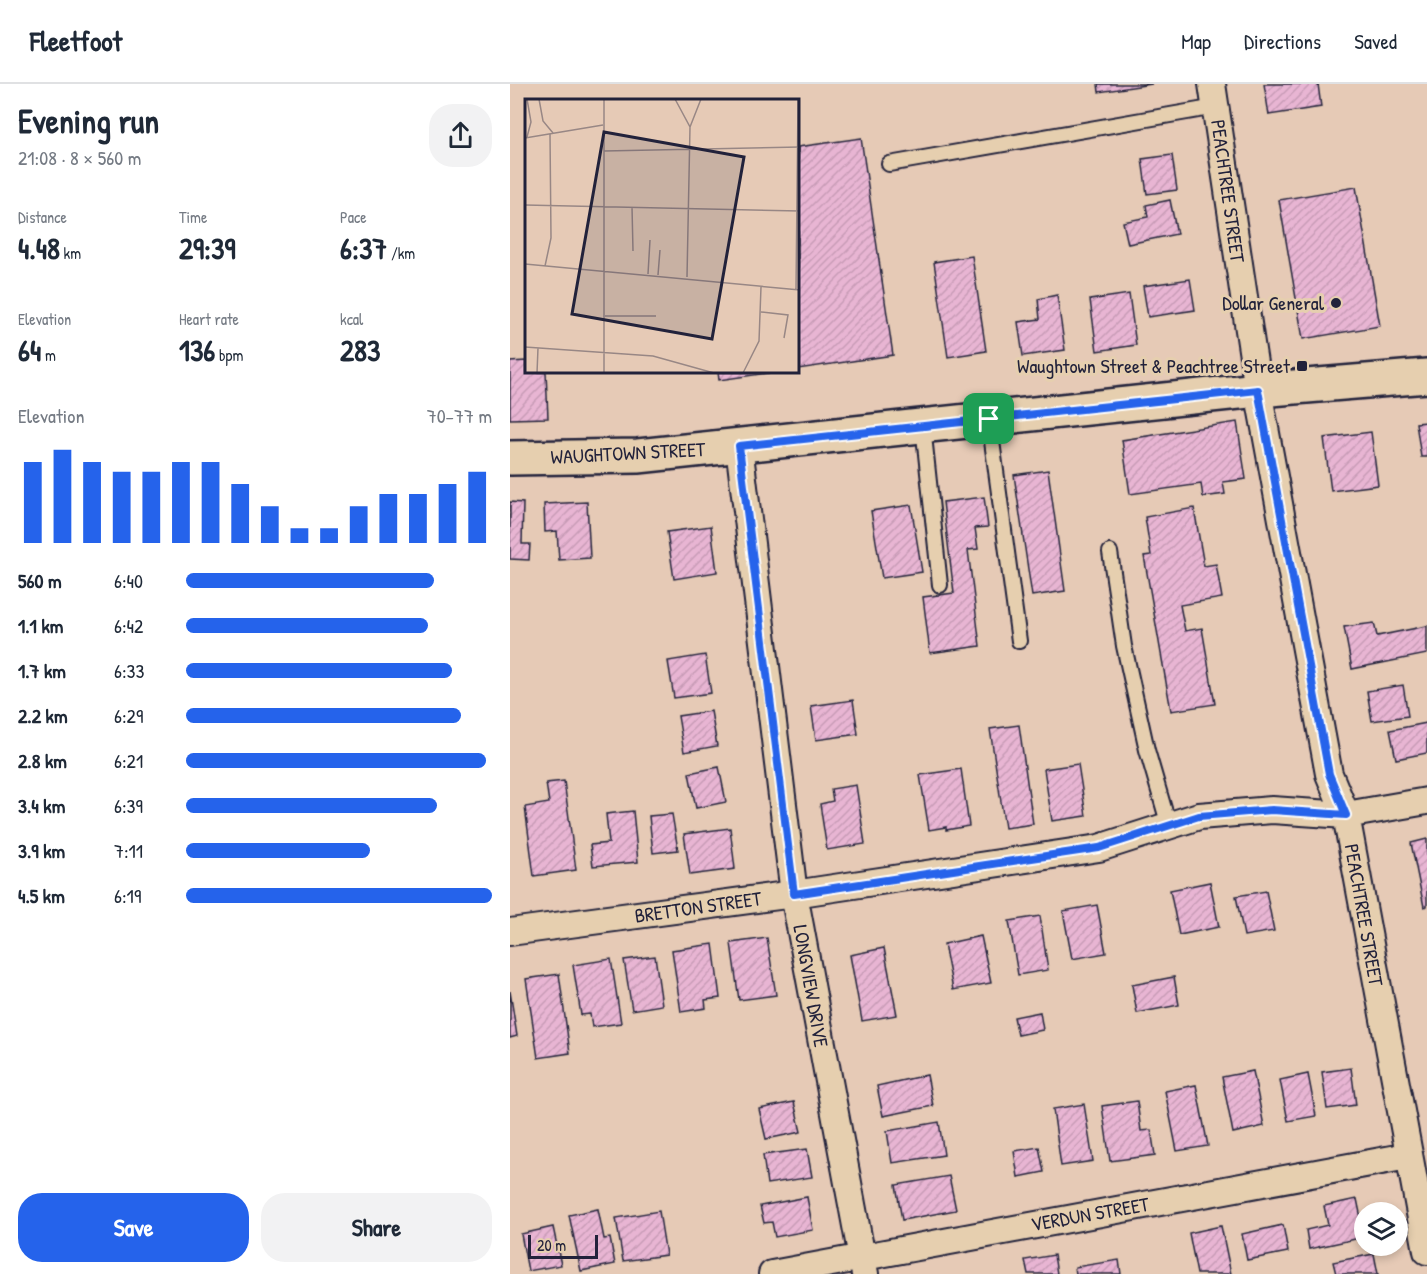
<!DOCTYPE html>
<html lang="en">
<head>
<meta charset="utf-8">
<style>
	:root { --surface:#fff; --page:#f2f2f3; --text:#1f2937; --muted:#747a83; --line:#e0e1e3; --accent:#2563eb }
	body { margin:0; font-family:"Patrick Hand",sans-serif; background:var(--page); color:var(--text); height:100vh; display:flex; flex-direction:column; font-size:22px; white-space:nowrap }
	* { box-sizing:border-box; margin:0 }
	p { font-size:20px; color:var(--muted) }
	.icon { flex:none; width:33px; height:33px; fill:none; stroke:currentColor; stroke-width:2; stroke-linecap:round; stroke-linejoin:round }
	.map { position:relative; flex:1; overflow:hidden }
	.drawer { display:flex; flex-direction:column; background:var(--surface); width:510px }
	.drawer>* { flex:none }
	.fabs { position:absolute; left:844px; top:1118px; display:grid; gap:12px }
	.fabs a { display:grid; place-items:center; width:54px; height:54px; border-radius:50%; background:var(--surface); box-shadow:0 3px 9px #0003; font-size:30px }
	.scale { position:absolute; left:18px; bottom:15px; width:70px; box-sizing:border-box; padding-left:6px; border:3px solid #22223b; border-top:0; font-size:16px; line-height:21px; white-space:nowrap; color:#22223b; -webkit-text-stroke:4px #e6cfaf; paint-order:stroke }
	.pin { position:absolute; display:grid; place-items:center; width:51px; height:51px; color:#fff; margin:-26px; border-radius:12px; box-shadow:0 3px 9px #0006 }
	.round { display:grid; place-items:center; flex:none; width:63px; height:63px; border-radius:24px; background:var(--page) }
	.head { display:flex; align-items:center; justify-content:space-between; height:102px; padding:0 18px }
	h1 { font-size:33px; font-weight:700; line-height:45px }
	.metrics { display:grid; grid-template-columns:repeat(3,1fr); gap:9px; height:102px; padding:6px 18px }
	.metrics div { display:grid; align-content:center }
	.metrics b { font-size:30px; font-weight:700 }
	.metrics small { font-size:16px; font-weight:400 }
	.metrics p { font-size:16px }
	.chart { height:168px; padding:12px 18px }
	.chart p { display:flex; justify-content:space-between }
	.chart svg { width:100%; height:108px; margin-top:6px; stroke:var(--accent); stroke-width:6 }
	.action { display:flex; gap:12px; margin-top:auto; padding:12px 18px }
	.action a { flex:1; height:69px; border-radius:24px; background:var(--accent); color:#fff; font-size:24px; font-weight:700; line-height:69px; text-align:center }
	.action a+a { background:var(--page); color:var(--text) }
	ul { padding:0 18px; list-style:none; font-size:20px }
	li { display:grid; grid-template-columns:96px 72px 1fr; align-items:center; height:45px }
	li i { height:15px; border-radius:8px; background:var(--accent) }
	header { display:flex; align-items:center; gap:36px; box-sizing:border-box; height:84px; padding:0 30px; background:var(--surface); border-bottom:2px solid var(--line) }
	header strong { font-size:28px }
	nav { display:flex; gap:33px; margin-inline-start:auto; font-size:21px }
	main { display:flex; flex:1; min-height:0 }
	.map>svg:first-child { display:block }
	.building { fill:url(#building-hatch); stroke:#22223b; stroke-width:1.5 }
	.lines { fill:none; stroke-linecap:round; stroke-linejoin:round }
	.service-casing { stroke:#22223b; stroke-width:18 }
	.minor-casing { stroke:#22223b; stroke-width:30 }
	.primary-casing { stroke:#22223b; stroke-width:38 }
	.service { stroke:#e6cfaf; stroke-width:14 }
	.minor { stroke:#e6cfaf; stroke-width:26 }
	.primary { stroke:#e6cfaf; stroke-width:33 }
	.route-casing { stroke:#fff; stroke-width:12 }
	.route { stroke:#2563eb; stroke-width:8 }
	.poi-dot { fill:#22223b; stroke:#e6cfaf; stroke-width:2 }
	.labels { text-anchor:middle; stroke-width:6; stroke-linejoin:round; paint-order:stroke }
	.street-label { font-size:20px; fill:#22223b; stroke:#e6cfaf }
	.poi-label { font-size:20px; fill:#22223b; stroke:#e6cfaf; text-anchor:end }
	.inset-road { fill:none; stroke:#988785; stroke-width:1.5 }
	.view { fill:#22223b; fill-opacity:0.15; stroke:#22223b; stroke-width:3 }
	.inset-edge { fill:none; stroke:#22223b; stroke-width:3 }
</style>
</head>
<body>
<header>
<strong>Fleetfoot</strong>
<nav><a>Map</a><a>Directions</a><a>Saved</a></nav>
</header>
<main>
<section class="drawer">
<div class="head"><div><h1>Evening run</h1><p>21:08 · 8 × 560 m</p></div><a class="round"><svg class="icon" aria-label="share" viewBox="0 0 24 24"><path d="M12 15V3M7 8l5-5 5 5M5 13v7h14v-7"/></svg></a></div>
<div class="metrics">
<div><p>Distance</p><b>4.48<small> km</small></b></div>
<div><p>Time</p><b>29:39</b></div>
<div><p>Pace</p><b>6:37<small> /km</small></b></div>
</div>
<div class="metrics">
<div><p>Elevation</p><b>64<small> m</small></b></div>
<div><p>Heart rate</p><b>136<small> bpm</small></b></div>
<div><p>kcal</p><b>283</b></div>
</div>
<div class="chart"><p><span>Elevation</span>70–77 m</p>
<svg viewBox="0 0 160 44" preserveAspectRatio="none"><path d="M5 44V11M15 44V6M25 44V11M35 44V15M45 44V15M55 44V11M65 44V11M75 44V20M85 44V29M95 44V38M105 44V38M115 44V29M125 44V24M135 44V24M145 44V20M155 44V15"/></svg>
</div>
<ul>
<li><b>560 m</b>6:40<i style="width:81%"></i></li>
<li><b>1.1 km</b>6:42<i style="width:79%"></i></li>
<li><b>1.7 km</b>6:33<i style="width:87%"></i></li>
<li><b>2.2 km</b>6:29<i style="width:90%"></i></li>
<li><b>2.8 km</b>6:21<i style="width:98%"></i></li>
<li><b>3.4 km</b>6:39<i style="width:82%"></i></li>
<li><b>3.9 km</b>7:11<i style="width:60%"></i></li>
<li><b>4.5 km</b>6:19<i style="width:100%"></i></li>
</ul>
<div class="action"><a>Save</a><a>Share</a></div>
</section>
<div class="map">
<svg width="917" height="1190" viewBox="0 0 917 1190">
	<defs>
		<pattern id="building-hatch" width="6" height="6" patternUnits="userSpaceOnUse" patternTransform="scale(1.5)"><rect width="6" height="6" fill="#e8b5d3"/><path d="M-1 1l2-2M0 6l6-6M5 7l2-2" fill="none" stroke="#c79bb6"/></pattern>
	</defs>
	<rect width="100%" height="100%" fill="#e6cab6"/>
	<filter id="ink" filterUnits="userSpaceOnUse"><feTurbulence type="fractalNoise" baseFrequency=".0167" numOctaves="2"/><feDisplacementMap in="SourceGraphic" scale="12" xChannelSelector="R" yChannelSelector="G"/><feConvolveMatrix kernelMatrix="1 2 1 2 8 2 1 2 1" color-interpolation-filters="sRGB"/></filter>
	<g filter="url(#ink)">
		<path class="building" d="M 588,0 L 642,0 L 589,8 Z
			M 754,0 L 808,0 L 811,23 L 759,31 Z
			M 351,54 L 383,271 L 288,285 L 288,63 Z
			M 662,71 L 667,106 L 637,110 L 632,75 Z
			M 846,103 L 870,242 L 793,255 L 769,116 Z
			M 660,116 L 667,150 L 618,160 L 613,138 L 638,133 L 636,121 Z
			M 462,172 L 476,267 L 438,273 L 424,178 Z
			M 680,195 L 685,226 L 638,233 L 633,202 Z
			M 619,210 L 626,261 L 587,267 L 580,216 Z
			M 547,211 L 555,266 L 513,272 L 508,238 L 530,235 L 528,215 Z
			M 16,277 L 16,288 L 36,288 L 38,334 L 0,335 L 0,278 Z
			M 208,288 L 265,288 L 209,296 Z
			M 727,338 L 736,395 L 713,398 L 715,410 L 693,413 L 691,400 L 620,410 L 612,356 Z
			M 917,338 L 917,373 L 911,373 L 906,339 Z
			M 861,348 L 868,401 L 821,407 L 814,354 Z
			M 538,386 L 555,507 L 522,512 L 504,391 Z
			M 474,413 L 478,443 L 465,444 L 468,465 L 458,466 L 470,562 L 420,569 L 413,513 L 444,509 L 433,418 Z
			M 0,418 L 13,419 L 12,460 L 20,460 L 19,476 L 0,475 Z
			M 77,418 L 80,474 L 49,476 L 47,447 L 35,448 L 34,420 Z
			M 401,421 L 412,488 L 372,494 L 361,427 Z
			M 684,424 L 694,482 L 706,480 L 712,514 L 670,521 L 675,547 L 692,544 L 705,620 L 661,627 L 634,472 L 641,471 L 635,433 Z
			M 201,442 L 207,488 L 164,495 L 157,448 Z
			M 864,539 L 867,552 L 917,542 L 917,570 L 842,585 L 834,543 Z
			M 195,571 L 201,609 L 164,614 L 158,577 Z
			M 893,601 L 898,632 L 862,637 L 857,607 Z
			M 343,616 L 348,650 L 306,656 L 301,622 Z
			M 201,627 L 207,662 L 174,668 L 168,632 Z
			M 917,639 L 917,669 L 886,675 L 880,646 Z
			M 509,641 L 523,740 L 495,744 L 480,645 Z
			M 568,680 L 576,732 L 542,737 L 534,685 Z
			M 209,683 L 216,718 L 186,724 L 179,689 Z
			M 451,685 L 459,742 L 436,746 L 436,743 L 419,746 L 410,691 Z
			M 54,697 L 66,786 L 24,792 L 15,723 L 39,719 L 36,699 Z
			M 346,701 L 355,760 L 317,766 L 310,720 L 323,717 L 321,705 Z
			M 123,727 L 128,778 L 83,782 L 80,761 L 99,759 L 96,730 Z
			M 162,730 L 168,766 L 143,769 L 139,732 Z
			M 220,744 L 225,785 L 180,791 L 174,750 Z
			M 917,755 L 917,822 L 914,823 L 901,759 Z
			M 700,798 L 709,843 L 669,851 L 660,806 Z
			M 756,807 L 764,847 L 734,852 L 726,812 Z
			M 587,821 L 596,869 L 562,875 L 553,827 Z
			M 530,832 L 538,886 L 508,891 L 499,837 Z
			M 471,852 L 481,899 L 443,906 L 434,860 Z
			M 257,854 L 266,911 L 229,916 L 221,859 Z
			M 203,860 L 210,914 L 195,916 L 196,924 L 171,928 L 162,866 Z
			M 374,864 L 387,931 L 352,937 L 340,871 Z
			M 145,872 L 152,921 L 122,926 L 114,876 Z
			M 101,875 L 111,939 L 82,943 L 80,930 L 71,931 L 63,881 Z
			M 49,890 L 60,969 L 28,974 L 16,895 Z
			M 664,893 L 669,921 L 627,929 L 622,901 Z
			M 0,907 L 7,952 L 0,954 Z
			M 530,928 L 533,946 L 508,951 L 504,933 Z
			M 841,984 L 846,1021 L 817,1025 L 812,988 Z
			M 743,987 L 754,1042 L 723,1049 L 712,993 Z
			M 798,990 L 806,1032 L 778,1037 L 770,996 Z
			M 417,991 L 423,1022 L 373,1032 L 367,1002 Z
			M 686,1001 L 698,1062 L 667,1067 L 655,1007 Z
			M 627,1017 L 631,1047 L 641,1046 L 645,1071 L 600,1077 L 592,1022 Z
			M 284,1018 L 291,1048 L 256,1055 L 249,1025 Z
			M 574,1020 L 583,1077 L 551,1082 L 543,1025 Z
			M 429,1038 L 434,1071 L 382,1079 L 377,1047 Z
			M 529,1063 L 534,1088 L 508,1093 L 504,1067 Z
			M 297,1065 L 302,1093 L 257,1100 L 253,1071 Z
			M 439,1092 L 446,1126 L 392,1136 L 386,1101 Z
			M 297,1113 L 303,1146 L 265,1153 L 262,1138 L 254,1139 L 250,1122 Z
			M 847,1115 L 855,1153 L 799,1165 L 796,1146 L 818,1141 L 814,1122 Z
			M 88,1125 L 94,1155 L 100,1154 L 105,1180 L 71,1187 L 59,1131 Z
			M 149,1127 L 156,1171 L 113,1177 L 106,1134 Z
			M 773,1141 L 778,1168 L 737,1176 L 732,1150 Z
			M 711,1142 L 721,1190 L 687,1190 L 679,1149 Z
			M 43,1143 L 51,1181 L 18,1187 L 11,1150 Z
			M 864,1170 L 868,1190 L 826,1190 L 823,1178 Z
			M 544,1171 L 547,1190 L 518,1190 L 515,1176 Z
			M 609,1176 L 611,1190 L 566,1190 L 565,1183 Z"/>
		<g class="lines">
			<defs>
				<path id="service" d="M 379,80 L 706,23
					M 479,335 L 509,557
					M 413,342 L 430,501
					M 600,468 L 614,562 L 637,666 L 659,742"/>
				<path id="minor" d="M 702,0 L 748,306 L 819,690 L 836,731 L 917,1167
					M 229,362 L 284,810 L 355,1190
					M 0,848 L 284,810 L 589,764 L 689,732 L 762,726 L 836,731 L 917,717
					M 262,1190 L 898,1072"/>
				<path id="primary" d="M 0,374 L 128,372 L 748,306 L 917,292"/>
			</defs>
			<use href="#service" class="service-casing"/>
			<use href="#minor" class="minor-casing"/>
			<use href="#primary" class="primary-casing"/>
			<use href="#service" class="service"/>
			<use href="#minor" class="minor"/>
			<use href="#primary" class="primary"/>
		</g>
	</g>
	<g class="lines" filter="url(#ink)">
		<defs>
			<path id="route" d="M 748,306 L 819,690 L 836,731 L 762,726 L 689,732 L 589,764 L 284,810 L 229,362 Z"/>
		</defs>
		<use href="#route" class="route-casing"/>
		<use href="#route" class="route"/>
	</g>
	<g class="poi-dot">
		<circle cx="826" cy="219" r="6"/>
		<rect x="786" y="276" width="12" height="12" rx="3"/>
	</g>
	<g class="labels">
		<g class="street-label">
			<text transform="translate(718 107) rotate(82)" y="7">PEACHTREE STREET</text>
			<text transform="translate(118 369) rotate(-3)" y="7">WAUGHTOWN STREET</text>
			<text transform="translate(188 823) rotate(-8)" y="7">BRETTON STREET</text>
			<text transform="translate(854 831) rotate(80)" y="7">PEACHTREE STREET</text>
			<text transform="translate(301 902) rotate(80)" y="7">LONGVIEW DRIVE</text>
			<text transform="translate(580 1130) rotate(-10)" y="7">VERDUN STREET</text>
		</g>
		<g class="poi-label">
			<text x="814" y="226">Dollar General</text>
			<text x="780" y="289">Waughtown Street &amp; Peachtree Street</text>
		</g>
	</g>
	<g transform="translate(15 15)">
		<rect width="274" height="274" fill="#e6cab6"/>
		<path class="inset-road" d="M 2,0 L 6,23 L 2,38M 14,0 L 18,22 L 28,34M 79,0 L 79,274M 150,0 L 165,28 L 162,178M 165,28 L 176,0M 0,39 L 78,26M 79,52 L 275,48M 0,106 L 275,112M 107,108 L 108,152M 0,165 L 275,191M 20,167 L 26,139 L 25,35M 123,175 L 125,141M 133,176 L 135,151M 271,191 L 273,0M 236,213 L 263,216 L 259,239M 80,217 L 131,217M 0,248 L 128,257 L 189,274M 12,274 L 13,249M 218,274 L 234,242 L 236,188"/>
		<path class="view" d="M 79,33 L 219,58 L 187,240 L 47,215 Z"/>
		<rect width="274" height="274" class="inset-edge"/>
	</g>
</svg>
<div class="fabs">
<a><svg class="icon" aria-label="layers" viewBox="0 0 24 24"><path d="M12 4l9 5-9 5-9-5zM3 14l9 5 9-5"/></svg></a>
</div>
<div class="scale">20 m</div>
<div class="pin" style="left:479px;top:335px;background:#1e9e55"><svg class="icon" aria-label="arrive" viewBox="0 0 24 24"><path d="M6 21V4h12l-3 4 3 4H6"/></svg></div>
</div>
</main>
</body>
</html>
